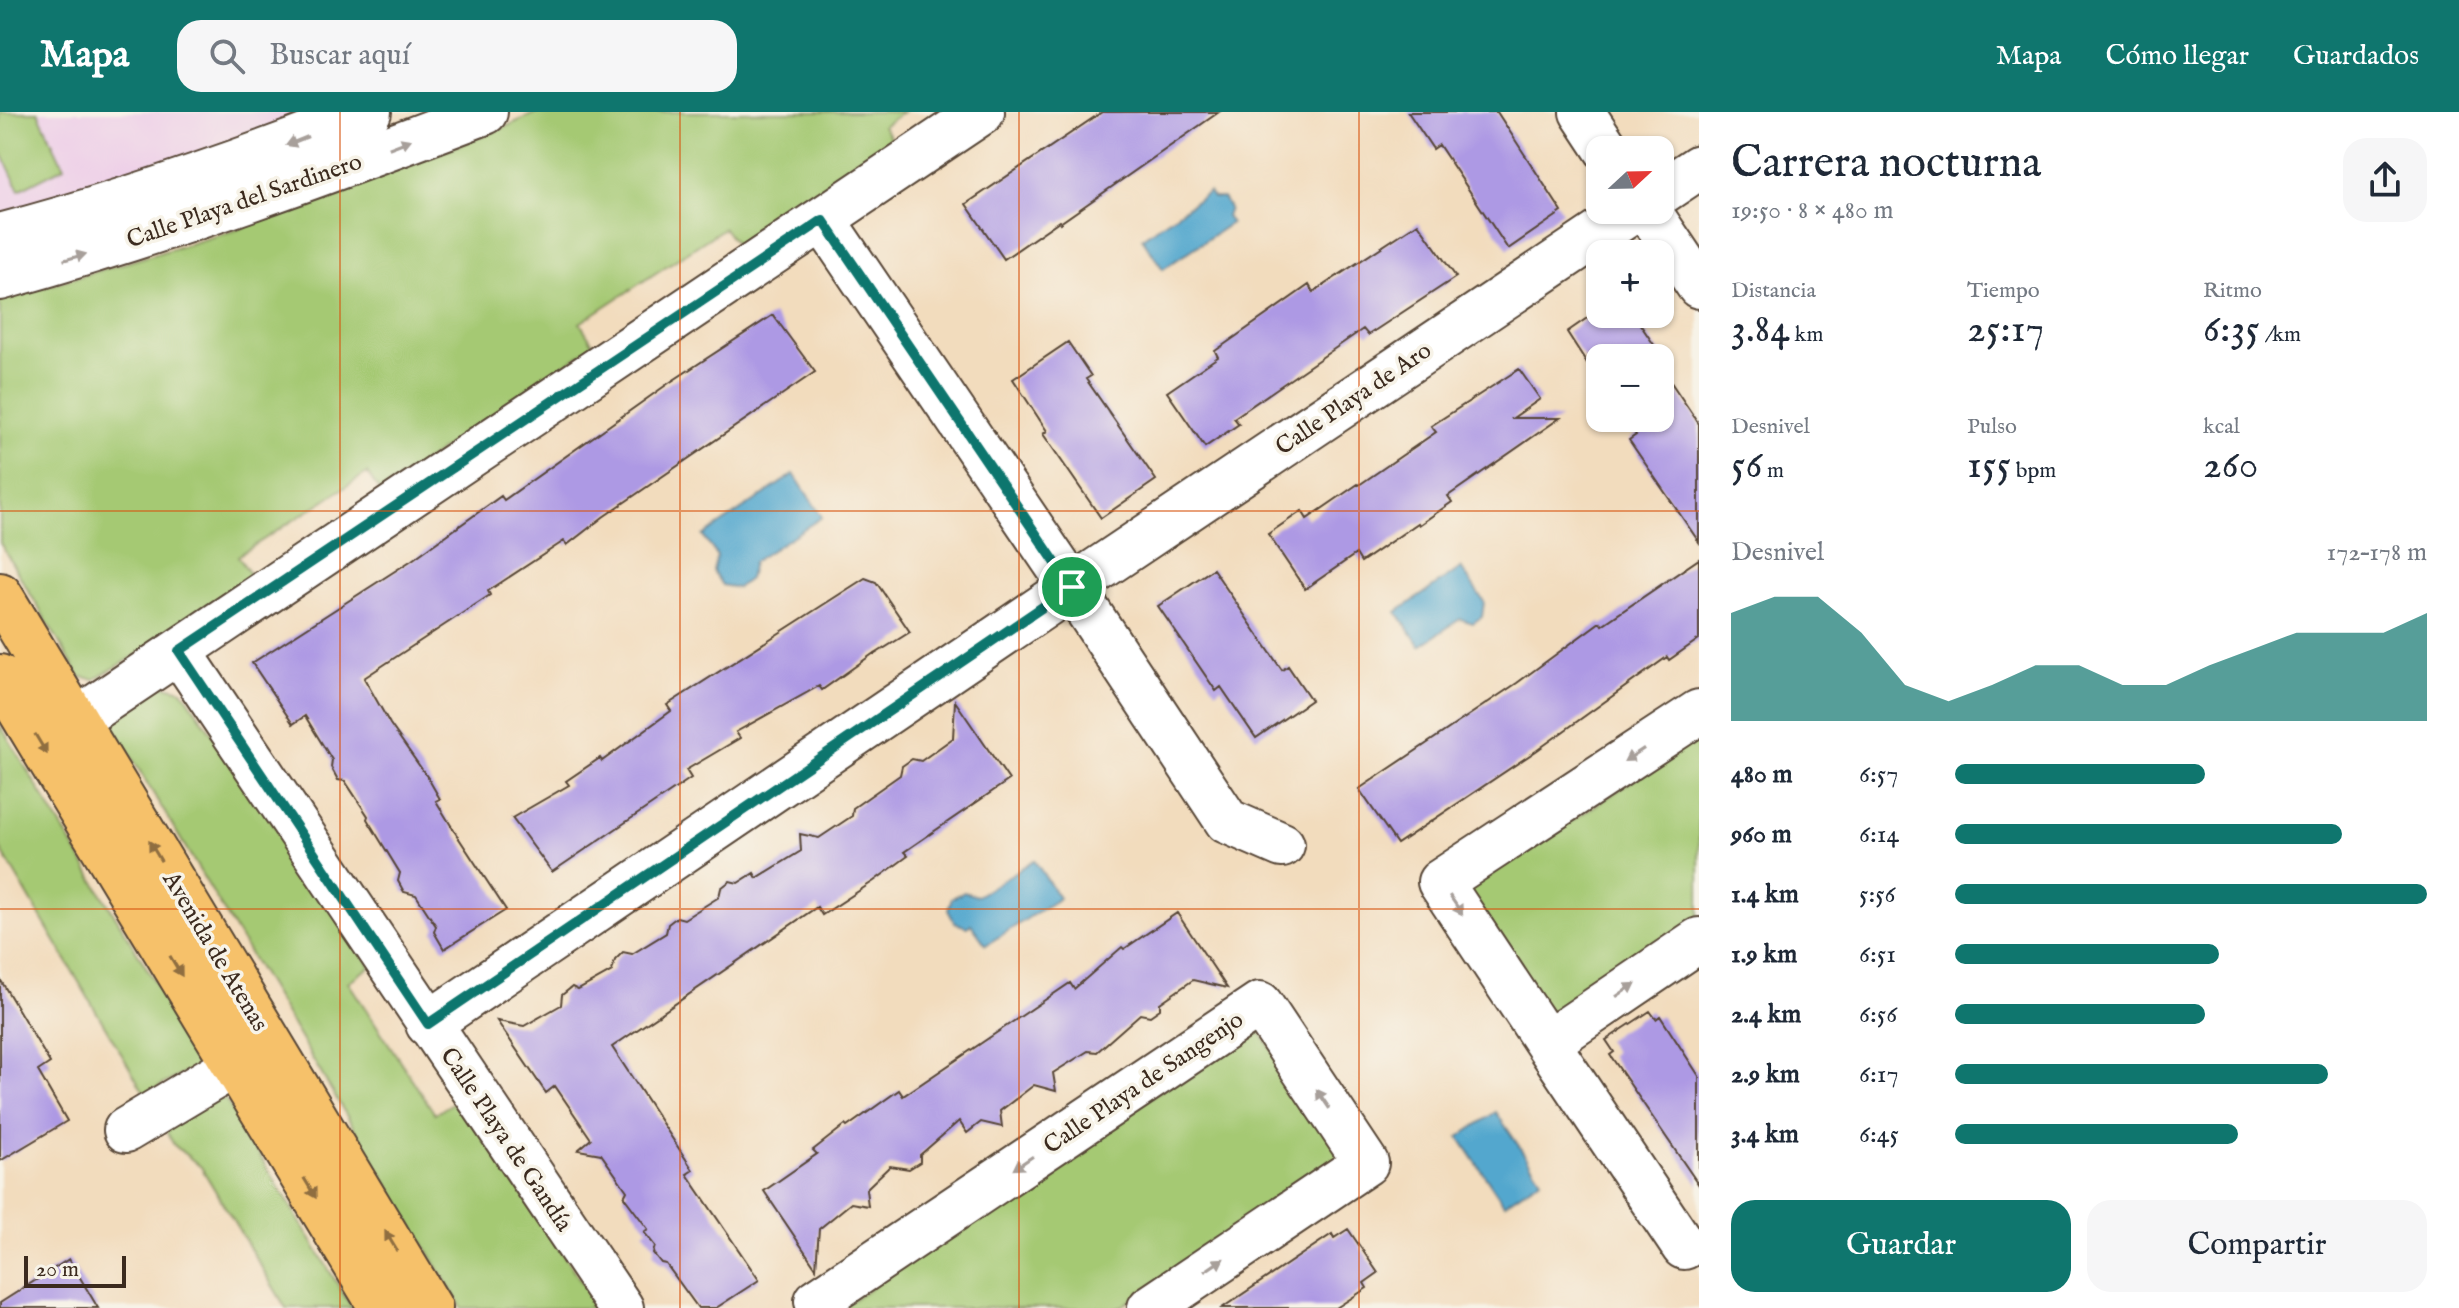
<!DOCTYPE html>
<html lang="es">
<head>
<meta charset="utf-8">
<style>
	:root { --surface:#fff; --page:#f6f6f7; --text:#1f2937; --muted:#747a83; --accent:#0f766e }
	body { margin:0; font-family:"IM FELL English",serif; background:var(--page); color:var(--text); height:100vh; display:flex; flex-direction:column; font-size:30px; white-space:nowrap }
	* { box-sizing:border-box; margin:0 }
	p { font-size:26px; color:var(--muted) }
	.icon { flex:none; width:44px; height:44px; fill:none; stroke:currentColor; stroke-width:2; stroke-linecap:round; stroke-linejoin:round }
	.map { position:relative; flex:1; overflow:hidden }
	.sheet { display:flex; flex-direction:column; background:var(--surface); width:760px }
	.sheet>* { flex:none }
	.needle { width:52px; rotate:68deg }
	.tools { position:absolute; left:1586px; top:24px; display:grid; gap:16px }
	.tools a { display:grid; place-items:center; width:88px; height:88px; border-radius:16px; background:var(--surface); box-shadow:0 2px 6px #0004; font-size:40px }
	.scale { position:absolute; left:24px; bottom:20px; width:102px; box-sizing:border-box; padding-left:8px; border:4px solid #3b2a1e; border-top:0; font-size:22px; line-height:28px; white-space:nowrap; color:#3b2a1e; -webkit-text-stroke:6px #f7f3e8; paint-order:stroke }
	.pin { position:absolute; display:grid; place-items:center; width:68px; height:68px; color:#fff; margin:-34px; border:4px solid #fff; border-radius:50%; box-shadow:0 2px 8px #0007 }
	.round { display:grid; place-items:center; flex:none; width:84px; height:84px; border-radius:24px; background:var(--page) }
	.overview { display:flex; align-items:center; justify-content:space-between; height:136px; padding:0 32px }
	h1 { font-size:44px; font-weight:600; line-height:60px }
	.metrics { display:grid; grid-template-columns:repeat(3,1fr); gap:12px; height:136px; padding:8px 32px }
	.metrics div { display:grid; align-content:center }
	.metrics b { font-size:40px; font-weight:600 }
	.metrics small { font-size:22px; font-weight:400 }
	.metrics p { font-size:22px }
	.chart { height:224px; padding:16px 32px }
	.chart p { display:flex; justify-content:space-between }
	.chart svg { width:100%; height:144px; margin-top:8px; fill:var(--accent); opacity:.7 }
	.button { display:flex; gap:16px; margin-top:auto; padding:16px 32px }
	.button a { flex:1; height:92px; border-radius:24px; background:var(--accent); color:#fff; font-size:32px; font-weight:600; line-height:92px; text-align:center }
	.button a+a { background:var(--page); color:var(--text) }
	ul { padding:0 32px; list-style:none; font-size:26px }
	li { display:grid; grid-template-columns:128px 96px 1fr; align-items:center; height:60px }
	li i { height:20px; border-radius:10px; background:var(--accent) }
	header { display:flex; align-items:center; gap:48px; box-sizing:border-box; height:112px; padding:0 40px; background:var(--accent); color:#fff }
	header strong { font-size:38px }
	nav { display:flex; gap:44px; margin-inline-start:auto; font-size:28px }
	.search { width:560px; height:72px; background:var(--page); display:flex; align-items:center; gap:20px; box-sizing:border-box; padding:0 28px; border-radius:24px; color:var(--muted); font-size:30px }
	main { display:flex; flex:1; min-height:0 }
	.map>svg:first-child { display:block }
	.built { fill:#eed0e8 }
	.green { fill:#a5c973; stroke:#707a48; stroke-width:2 }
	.water { fill:#52a7ce; stroke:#466876; stroke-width:2 }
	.building { fill:#ad99e4 }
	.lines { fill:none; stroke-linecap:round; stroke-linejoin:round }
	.minor-casing { stroke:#564536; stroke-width:48 }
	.major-casing { stroke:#564536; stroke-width:48 }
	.minor { stroke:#fff; stroke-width:44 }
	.major { stroke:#f6c16b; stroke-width:44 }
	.oneway { fill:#a79f9a }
	.oneway2 { fill:#8f6e41 }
	.route-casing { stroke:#fff; stroke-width:16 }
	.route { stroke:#0f766e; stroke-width:10 }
	.grid { fill:none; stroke:#d7540e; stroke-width:2; stroke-opacity:0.55 }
	.labels { text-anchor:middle; stroke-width:7; stroke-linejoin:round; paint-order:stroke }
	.street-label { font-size:24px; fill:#3b2a1e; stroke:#f7f3e8 }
</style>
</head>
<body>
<header>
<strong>Mapa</strong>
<div class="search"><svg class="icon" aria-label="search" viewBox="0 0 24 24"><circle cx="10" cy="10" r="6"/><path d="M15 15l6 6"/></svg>Buscar aquí</div>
<nav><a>Mapa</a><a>Cómo llegar</a><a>Guardados</a></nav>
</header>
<main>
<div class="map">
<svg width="1699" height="1196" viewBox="0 0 1699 1196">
	<rect width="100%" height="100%" fill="#f7f3e8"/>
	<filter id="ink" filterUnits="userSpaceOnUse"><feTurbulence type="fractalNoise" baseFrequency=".0125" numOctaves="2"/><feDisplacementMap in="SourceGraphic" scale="16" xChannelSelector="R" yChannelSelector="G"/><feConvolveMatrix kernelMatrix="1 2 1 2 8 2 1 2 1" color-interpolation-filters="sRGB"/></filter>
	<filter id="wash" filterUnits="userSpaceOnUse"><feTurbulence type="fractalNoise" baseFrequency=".006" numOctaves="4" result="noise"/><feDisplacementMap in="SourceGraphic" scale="32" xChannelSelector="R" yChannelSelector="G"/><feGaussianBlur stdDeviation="1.8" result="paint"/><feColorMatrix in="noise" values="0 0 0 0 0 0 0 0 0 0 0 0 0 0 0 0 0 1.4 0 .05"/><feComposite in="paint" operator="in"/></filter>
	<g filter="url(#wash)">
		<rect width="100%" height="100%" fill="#f2dcbd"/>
		<path class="built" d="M 0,0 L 318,0 L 73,83 L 0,103 Z"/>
		<path class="green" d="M 0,0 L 38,0 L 64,55 L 19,78 L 0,37 Z
			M 538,0 L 903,0 L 883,14 L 897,36 L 739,137 L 724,116 L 580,211 L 594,233 L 380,380 L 367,361 L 238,444 L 251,464 L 154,533 L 95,567 L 80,565 L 0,431 L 0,188 L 236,118 L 503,16 Z
			M 162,573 L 182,578 L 371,854 L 348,870 L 435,1002 L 459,987 L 599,1196 L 462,1196 L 114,616 L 116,605 Z
			M 0,613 L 198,941 L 196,955 L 145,982 L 0,736 Z
			M 1699,625 L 1699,806 L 1551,902 L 1464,780 Z
			M 1256,914 L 1344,1045 L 1119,1196 L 841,1196 Z
			M 216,985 L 226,988 L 352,1196 L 286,1196 L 201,1055 L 174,1033 L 162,1012 Z"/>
		<path class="water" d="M 1209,80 L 1213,86 L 1223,86 L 1229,96 L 1226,105 L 1231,111 L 1163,157 L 1142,126 Z
			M 794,362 L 822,405 L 753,450 L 749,467 L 737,476 L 722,473 L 713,459 L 717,444 L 703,424 Z
			M 1461,456 L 1484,490 L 1482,505 L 1473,511 L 1460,507 L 1420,534 L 1397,500 Z
			M 1034,748 L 1059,786 L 986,833 L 971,812 L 967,815 L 955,811 L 948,798 L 952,786 L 964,780 L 977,784 Z
			M 1496,1000 L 1541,1067 L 1504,1092 L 1459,1025 Z"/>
		<g id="blocks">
			<path class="building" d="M 1102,0 L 1219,0 L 1060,111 L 1059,109 L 1004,147 L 966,92 Z
				M 1408,0 L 1497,0 L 1562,100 L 1508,137 L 1439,33 L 1433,37 Z
				M 1418,111 L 1456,165 L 1368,223 L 1363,217 L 1234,306 L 1239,312 L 1205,335 L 1167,280 L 1218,245 L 1215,239 L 1309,173 L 1313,180 Z
				M 1593,202 L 1633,202 L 1663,246 L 1600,246 L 1589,254 L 1567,220 Z
				M 773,203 L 815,260 L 603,405 L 567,433 L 564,429 L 488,479 L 490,483 L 364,566 L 390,612 L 428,666 L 440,687 L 436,689 L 458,725 L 506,798 L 444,837 L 434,820 L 436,814 L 416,783 L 404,780 L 398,769 L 400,761 L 367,707 L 368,704 L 345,669 L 338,668 L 331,655 L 332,648 L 305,604 L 293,612 L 252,551 L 412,448 L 501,384 L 504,388 L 669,271 Z
				M 1068,230 L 1091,264 L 1086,267 L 1156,368 L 1101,406 L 1043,322 L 1047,319 L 1013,267 Z
				M 1660,254 L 1699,312 L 1699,430 L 1629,328 L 1636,323 L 1624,306 L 1660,306 Z
				M 1519,257 L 1540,287 L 1513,306 L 1560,306 L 1448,384 L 1452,390 L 1419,413 L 1418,411 L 1361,450 L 1356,442 L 1305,477 L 1268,422 L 1302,399 L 1307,407 L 1358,372 L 1359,373 L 1436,320 L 1431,314 Z
				M 1699,447 L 1699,527 L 1669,548 L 1667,545 L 1536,639 L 1397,732 L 1359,677 L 1517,571 L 1600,510 L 1602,513 Z
				M 1213,457 L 1282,558 L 1288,554 L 1311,588 L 1256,626 L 1221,575 L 1216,579 L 1158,494 Z
				M 865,466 L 876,470 L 910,520 L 875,542 L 874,541 L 822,578 L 819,574 L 736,620 L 740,626 L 686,658 L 691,666 L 552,760 L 512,706 L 569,673 L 566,669 L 600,646 L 602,649 L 671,599 L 667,593 Z
				M 955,589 L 1009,668 L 904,740 L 908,744 L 874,769 L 822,803 L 817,795 L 612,935 L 693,1058 L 687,1062 L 759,1168 L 716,1196 L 698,1196 L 666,1152 L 661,1151 L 653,1141 L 655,1134 L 644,1120 L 648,1117 L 624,1085 L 627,1079 L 601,1042 L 578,1038 L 591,1027 L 555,974 L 546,981 L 497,909 L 524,914 L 561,893 L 562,883 L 572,875 L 578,878 L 612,859 L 615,848 L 623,840 L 632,842 L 666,821 L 668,812 L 677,805 L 684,807 L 719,785 L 721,776 L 730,769 L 738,771 L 754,761 L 757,766 L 801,739 L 800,722 L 819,726 L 852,704 L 853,696 L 900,663 L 902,654 L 912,647 L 921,649 L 953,626 Z
				M 1177,801 L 1227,876 L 1193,868 L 1160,891 L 1160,897 L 1150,904 L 1140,902 L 1097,940 L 1088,939 L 1053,961 L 1056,979 L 1034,973 L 1000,999 L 1002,1015 L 981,1010 L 967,1021 L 959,1009 L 920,1043 L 920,1050 L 909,1057 L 890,1054 L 866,1077 L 868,1094 L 851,1091 L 819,1117 L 816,1156 L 764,1079 L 817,1042 L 813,1038 L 845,1013 L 847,1015 L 899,978 L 903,984 L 1070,871 L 1074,877 L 1122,835 L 1124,837 Z
				M 0,867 L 50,951 L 38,959 L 67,1009 L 0,1049 Z
				M 1650,899 L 1656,907 L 1660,904 L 1699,964 L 1699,1073 L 1610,943 L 1614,940 L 1606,928 Z
				M 1348,1117 L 1378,1161 L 1364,1171 L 1367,1176 L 1336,1196 L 1222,1196 L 1332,1122 L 1334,1126 Z
				M 69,1147 L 98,1196 L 0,1196 L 0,1191 Z"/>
		</g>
	</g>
	<g filter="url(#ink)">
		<use href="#blocks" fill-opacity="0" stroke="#564536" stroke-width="2"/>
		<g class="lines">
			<defs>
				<path id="minor" d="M 1582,0 L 1607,38
					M 1660,81 L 1699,55
					M 1648,98 L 1699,174
					M 823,108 L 1072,475 L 1227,709 L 1282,733
					M 0,124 C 126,91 248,48 369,0
					M 0,166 C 165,120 325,61 485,0
					M 179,539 L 621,1196
					M 1699,600 L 1440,770 L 1547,931 L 1699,828
					M 76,608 L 982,0
					M 428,912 L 1072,475 L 1634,98
					M 1547,931 L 1684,1135
					M 126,1018 L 268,933
					M 822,1196 L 817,1189 L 1260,892 L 1366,1051 L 1150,1196"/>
				<path id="major" d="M 0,483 L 430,1196
					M 0,565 L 382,1196"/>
			</defs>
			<use href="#minor" class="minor-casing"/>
			<use href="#major" class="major-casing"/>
			<use href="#minor" class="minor"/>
			<use href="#major" class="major"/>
		</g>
		<defs><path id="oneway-solid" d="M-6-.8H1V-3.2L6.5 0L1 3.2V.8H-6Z" transform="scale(2)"/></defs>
		<g class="oneway">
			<use href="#oneway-solid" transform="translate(297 29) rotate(158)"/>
			<use href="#oneway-solid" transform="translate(400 32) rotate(-21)"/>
			<use href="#oneway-solid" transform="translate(75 145) rotate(-16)"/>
			<use href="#oneway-solid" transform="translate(1634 643) rotate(147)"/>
			<use href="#oneway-solid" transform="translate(1456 793) rotate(56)"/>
			<use href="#oneway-solid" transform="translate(1626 878) rotate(-34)"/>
			<use href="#oneway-solid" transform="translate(1323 987) rotate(-124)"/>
			<use href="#oneway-solid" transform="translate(1023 1051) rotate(146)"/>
			<use href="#oneway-solid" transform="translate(1214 1153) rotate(-34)"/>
		</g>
		<g class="oneway2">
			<use href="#oneway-solid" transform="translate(41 632) rotate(59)"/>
			<use href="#oneway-solid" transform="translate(155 739) rotate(-121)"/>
			<use href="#oneway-solid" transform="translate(176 854) rotate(59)"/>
			<use href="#oneway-solid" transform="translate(310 1076) rotate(59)"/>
			<use href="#oneway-solid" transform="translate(391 1129) rotate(-121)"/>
		</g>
	</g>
	<g class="lines" filter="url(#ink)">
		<defs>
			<path id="route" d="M 823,108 L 1072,475 L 428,912 L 179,539 Z"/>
		</defs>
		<use href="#route" class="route-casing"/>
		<use href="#route" class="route"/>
	</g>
	<path class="grid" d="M 340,0 L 340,1196M 680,0 L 680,1196M 1019,0 L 1019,1196M 1359,0 L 1359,1196M 0,399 L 1699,399M 0,797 L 1699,797"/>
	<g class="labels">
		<g class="street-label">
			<text transform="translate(244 88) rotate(-19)" y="8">Calle Playa del Sardinero</text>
			<text transform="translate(1353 286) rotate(-34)" y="8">Calle Playa de Aro</text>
			<text transform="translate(216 839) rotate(59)" y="8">Avenida de Atenas</text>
			<text transform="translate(1143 970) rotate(-34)" y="8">Calle Playa de Sangenjo</text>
			<text transform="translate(507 1027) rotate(56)" y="8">Calle Playa de Gandía</text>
		</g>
	</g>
</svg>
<div class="tools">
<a><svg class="needle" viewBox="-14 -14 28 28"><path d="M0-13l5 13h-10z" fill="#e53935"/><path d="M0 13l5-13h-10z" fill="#747a83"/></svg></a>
<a>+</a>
<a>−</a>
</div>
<div class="scale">20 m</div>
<div class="pin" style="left:1072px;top:475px;background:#1e9e55"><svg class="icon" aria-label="arrive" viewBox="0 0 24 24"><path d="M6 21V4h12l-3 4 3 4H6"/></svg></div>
</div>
<section class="sheet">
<div class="overview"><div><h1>Carrera nocturna</h1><p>19:50 · 8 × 480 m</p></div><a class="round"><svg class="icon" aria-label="share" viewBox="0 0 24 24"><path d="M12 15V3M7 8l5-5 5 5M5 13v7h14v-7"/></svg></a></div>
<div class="metrics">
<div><p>Distancia</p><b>3.84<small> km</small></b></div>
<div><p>Tiempo</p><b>25:17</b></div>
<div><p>Ritmo</p><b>6:35<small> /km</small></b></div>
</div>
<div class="metrics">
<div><p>Desnivel</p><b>56<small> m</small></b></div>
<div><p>Pulso</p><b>155<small> bpm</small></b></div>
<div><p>kcal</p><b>260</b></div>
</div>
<div class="chart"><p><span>Desnivel</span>172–178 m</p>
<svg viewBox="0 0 160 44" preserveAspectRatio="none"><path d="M0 44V11L10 6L20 6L30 17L40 33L50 38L60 33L70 27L80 27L90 33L100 33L110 27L120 22L130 17L140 17L150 17L160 11V44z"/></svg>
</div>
<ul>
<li><b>480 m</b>6:57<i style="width:53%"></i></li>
<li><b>960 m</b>6:14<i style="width:82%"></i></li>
<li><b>1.4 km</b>5:56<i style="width:100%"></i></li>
<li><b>1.9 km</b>6:51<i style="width:56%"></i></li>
<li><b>2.4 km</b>6:56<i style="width:53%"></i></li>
<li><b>2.9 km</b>6:17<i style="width:79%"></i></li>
<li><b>3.4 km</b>6:45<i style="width:60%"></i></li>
</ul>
<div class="button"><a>Guardar</a><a>Compartir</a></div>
</section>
</main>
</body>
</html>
